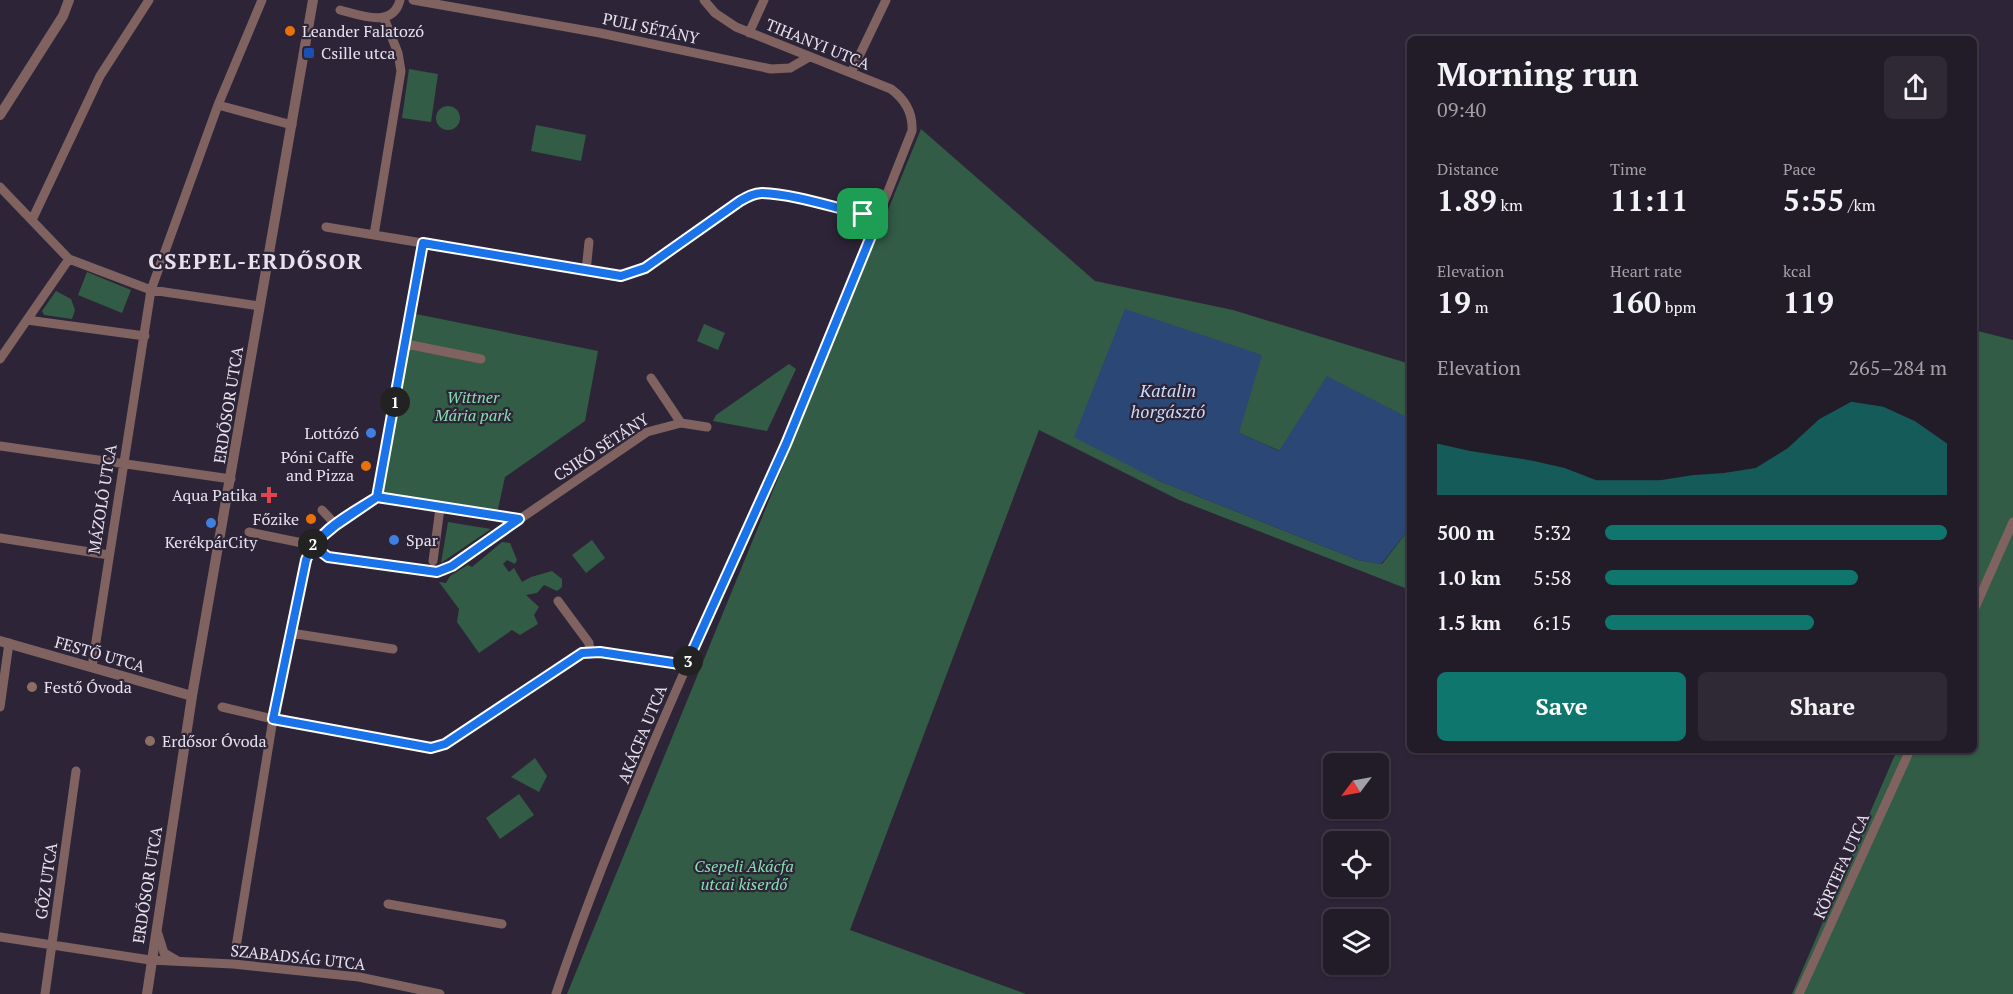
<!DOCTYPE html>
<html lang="en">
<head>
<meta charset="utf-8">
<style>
	:root { --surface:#221c29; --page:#2e2935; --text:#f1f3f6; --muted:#a2a1a8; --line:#3f3a46; --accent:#0f766e }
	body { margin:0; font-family:"PT Serif",serif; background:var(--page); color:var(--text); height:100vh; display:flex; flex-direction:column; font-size:22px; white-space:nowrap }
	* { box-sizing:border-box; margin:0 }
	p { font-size:20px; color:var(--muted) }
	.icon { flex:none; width:33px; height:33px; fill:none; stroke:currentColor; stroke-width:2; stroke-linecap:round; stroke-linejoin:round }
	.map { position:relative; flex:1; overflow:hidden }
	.drawer { position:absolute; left:1407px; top:36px; width:570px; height:717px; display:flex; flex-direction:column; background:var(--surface); border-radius:9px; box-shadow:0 2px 4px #0004,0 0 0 2px var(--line) }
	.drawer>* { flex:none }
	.needle { width:39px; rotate:238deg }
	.tools { position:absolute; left:1323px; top:753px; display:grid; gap:12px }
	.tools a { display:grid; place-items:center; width:66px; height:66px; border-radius:9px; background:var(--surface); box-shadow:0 2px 4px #0004,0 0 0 2px var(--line); font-size:30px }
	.pin { position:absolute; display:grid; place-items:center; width:51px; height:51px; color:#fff; margin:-26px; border-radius:12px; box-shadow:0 3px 9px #0006 }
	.km { position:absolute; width:30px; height:30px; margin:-15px; border-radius:50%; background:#222; color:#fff; font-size:16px; line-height:30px; text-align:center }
	.round { display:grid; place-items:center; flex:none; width:63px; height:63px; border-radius:9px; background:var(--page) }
	.head { display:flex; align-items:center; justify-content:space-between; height:102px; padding:0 30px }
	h1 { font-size:33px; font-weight:700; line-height:45px }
	.metrics { display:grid; grid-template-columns:repeat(3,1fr); gap:9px; height:102px; padding:6px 30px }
	.metrics div { display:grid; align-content:center }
	.metrics b { font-size:30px; font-weight:700 }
	.metrics small { font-size:16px; font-weight:400 }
	.metrics p { font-size:16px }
	.chart { height:168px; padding:12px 30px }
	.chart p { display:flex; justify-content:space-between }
	.chart svg { width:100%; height:108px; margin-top:6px; fill:var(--accent); opacity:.7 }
	.cta { display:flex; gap:12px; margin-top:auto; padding:12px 30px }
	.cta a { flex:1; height:69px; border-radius:9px; background:var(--accent); color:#fff; font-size:24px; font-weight:700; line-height:69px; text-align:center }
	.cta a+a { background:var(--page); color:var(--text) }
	ul { padding:0 30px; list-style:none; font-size:20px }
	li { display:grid; grid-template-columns:96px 72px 1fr; align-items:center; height:45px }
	li i { height:15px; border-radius:8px; background:var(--accent) }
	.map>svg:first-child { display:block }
	.green { fill:#325c45 }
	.water { fill:#2b4775 }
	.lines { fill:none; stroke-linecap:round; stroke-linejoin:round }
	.minor { stroke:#806360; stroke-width:9 }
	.tertiary { stroke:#806360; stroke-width:10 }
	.route-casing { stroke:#fff; stroke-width:12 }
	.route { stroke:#1a73e8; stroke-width:8 }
	.food-dot { fill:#e8710a; stroke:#2d2537; stroke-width:2 }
	.transit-dot { fill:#1a4fb4; stroke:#2d2537; stroke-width:2 }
	.shop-dot { fill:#3f7fe0; stroke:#2d2537; stroke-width:2 }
	.health-dot { fill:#e0444e; stroke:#2d2537; stroke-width:2 }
	.education-dot { fill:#8d6e63; stroke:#2d2537; stroke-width:2 }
	.labels { text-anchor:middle; stroke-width:4.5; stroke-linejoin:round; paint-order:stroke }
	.street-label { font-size:16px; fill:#e7e2ee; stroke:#2d2537 }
	.poi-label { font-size:16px; fill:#e7e2ee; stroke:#2d2537; text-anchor:start }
	.park-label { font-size:16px; font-style:italic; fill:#84e0ad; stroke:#2d2537 }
	.water-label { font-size:18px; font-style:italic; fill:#c9dcfa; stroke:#2d2537 }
	.district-label { font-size:22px; font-weight:bold; letter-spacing:1.5px; fill:#e7e2ee; stroke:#2d2537 }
</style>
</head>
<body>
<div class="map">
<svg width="2013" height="994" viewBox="0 0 2013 994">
	<rect width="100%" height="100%" fill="#2d2537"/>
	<path class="green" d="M 409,69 L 438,74 L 431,122 L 402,118 Z
		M436 118a12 12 0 1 1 24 0a12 12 0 1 1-24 0Z
		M 536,125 L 586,135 L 581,161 L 531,151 Z
		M 921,129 L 1095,281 L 1233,310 L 1410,364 L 1410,419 L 1327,377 L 1280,451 L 1239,433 L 1157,480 L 1358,560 L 1382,564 L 1410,528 L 1410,590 L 1179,500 L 1039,430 L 850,930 L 1026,994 L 567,994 Z
		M 87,272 L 131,290 L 122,313 L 78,295 Z
		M 56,291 L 71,299 L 75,310 L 72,319 L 44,315 L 42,311 Z
		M 411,313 L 598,351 L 585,421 L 505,477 L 496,518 L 377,497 Z
		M 704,324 L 725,333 L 718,350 L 697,341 Z
		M 1974,330 L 2013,340 L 2013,994 L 1792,994 L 1897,750 L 1974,750 Z
		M 789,364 L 796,369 L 767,431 L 713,421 L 716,415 Z
		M 448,522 L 491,529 L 441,563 Z
		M 592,540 L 605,558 L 586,573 L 572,555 Z
		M 502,542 L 510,543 L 517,560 L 515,564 L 507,560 L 503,564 L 509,572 L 514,568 L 522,582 L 531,577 L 552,571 L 562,579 L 562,587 L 557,591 L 544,585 L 537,593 L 526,595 L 539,607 L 534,615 L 538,624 L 520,635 L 512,630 L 479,653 L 457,622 L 459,609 L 439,582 L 446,583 L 450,576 L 468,565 L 472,567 Z
		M 535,758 L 547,776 L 539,792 L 511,777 Z
		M 519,794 L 534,815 L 500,839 L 486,818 Z"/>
	<path class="water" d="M 1125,309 L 1262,355 L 1239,433 L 1279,451 L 1327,376 L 1410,419 L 1410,528 L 1381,564 L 1358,560 L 1157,480 L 1074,437 Z"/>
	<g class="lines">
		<path class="minor" d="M 413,0 L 600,33 L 771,69 L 790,68 L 809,57
			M 340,10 C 360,15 393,29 400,0
			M 749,33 L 764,0
			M 851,73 L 886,0
			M 218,105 L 292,125
			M 0,187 L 69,259 L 151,290 L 259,306
			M 32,220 L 100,76 L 149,0
			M 326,227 L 621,276 L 645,268 L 740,201 C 747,197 754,193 762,193 C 795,194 845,210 878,219
			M 374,235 L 401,71 L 398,53 L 384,18
			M 586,271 L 589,242
			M 27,320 L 145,336
			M 406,344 L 481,359
			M 0,359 L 69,259
			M 651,378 L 681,423
			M 0,446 L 231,479
			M 377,497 L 423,243
			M 322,510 L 336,525
			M 249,532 L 312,545 L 328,557 L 429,572 L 444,571 L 647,432 L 681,423 L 707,427
			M 0,538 L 109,555
			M 433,561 L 440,508
			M 558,601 L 589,643 L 590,652
			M 1974,610 L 2013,522
			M 291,633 L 393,649
			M 92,667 L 151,290 L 218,105 L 262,0
			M 0,707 L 9,643
			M 222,707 L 273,719 L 431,748 L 445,744 L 582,653 L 600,652 L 686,665
			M 388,904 L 502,924
			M 158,934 L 164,953 L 176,960
			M 0,937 L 150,960 L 233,964 L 359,977 L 440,994
			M 236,947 L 273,719 L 306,560 C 317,530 351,514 377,497 L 519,519
			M 45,994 L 76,771
			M 556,994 C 619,806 706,626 785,445 C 830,341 870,236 912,131 C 913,114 906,100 891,89 L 736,27 L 715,13 L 704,0
			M 1799,994 L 1910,750"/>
		<path class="tertiary" d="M 0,115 L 63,16 L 69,0
			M 0,641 L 192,696
			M 147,994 L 192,696 L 313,0"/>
	</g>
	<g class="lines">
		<defs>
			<path id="route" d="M 863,214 C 832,207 793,194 762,193 C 754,193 747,197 740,201 L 645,268 L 621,276 L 423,243 L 377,497 L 336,525 L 312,545 L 328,557 L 437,572 L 452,566 L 519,519 L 377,497 C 351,514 317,530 306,560 L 273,719 L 431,748 L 445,744 L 582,653 L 600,652 L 686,665 L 786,444 L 878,219 L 863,214"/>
		</defs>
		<use href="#route" class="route-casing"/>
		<use href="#route" class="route"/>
	</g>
	<g class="food-dot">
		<circle cx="290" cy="31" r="6"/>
		<circle cx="366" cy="466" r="6"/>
		<circle cx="311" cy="519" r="6"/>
	</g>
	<rect class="transit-dot" x="303" y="47" width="12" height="12" rx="3"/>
	<g class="shop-dot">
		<circle cx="371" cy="433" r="6"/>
		<circle cx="211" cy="523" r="6"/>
		<circle cx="394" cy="540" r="6"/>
	</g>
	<path class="health-dot" d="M266 486h6v6h6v6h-6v6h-6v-6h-6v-6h6z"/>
	<g class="education-dot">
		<circle cx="32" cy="687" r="6"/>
		<circle cx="150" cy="741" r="6"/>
	</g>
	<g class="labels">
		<g class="street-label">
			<text transform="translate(651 28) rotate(12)" y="6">PULI SÉTÁNY</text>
			<text transform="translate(818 44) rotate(22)" y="6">TIHANYI UTCA</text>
			<text transform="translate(228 405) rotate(-81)" y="6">ERDŐSOR UTCA</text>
			<text transform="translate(601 447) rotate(-33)" y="6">CSIKÓ SÉTÁNY</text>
			<text transform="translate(102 499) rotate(-81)" y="6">MÁZOLÓ UTCA</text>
			<text transform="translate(100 654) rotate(16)" y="6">FESTŐ UTCA</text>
			<text transform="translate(642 734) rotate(-68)" y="6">AKÁCFA UTCA</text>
			<text transform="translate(1841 866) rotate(-66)" y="6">KÖRTEFA UTCA</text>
			<text transform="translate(46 881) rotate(-82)" y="6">GŐZ UTCA</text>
			<text transform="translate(147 885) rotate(-81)" y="6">ERDŐSOR UTCA</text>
			<text transform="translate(298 957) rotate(6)" y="6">SZABADSÁG UTCA</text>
		</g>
		<g class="poi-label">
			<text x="302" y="37">Leander Falatozó</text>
			<text x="321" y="59">Csille utca</text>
			<text x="359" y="439" text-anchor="end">Lottózó</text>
			<text x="354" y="463" text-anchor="end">Póni Caffe<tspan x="354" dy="18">and Pizza</tspan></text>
			<text x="257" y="501" text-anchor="end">Aqua Patika</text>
			<text x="299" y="525" text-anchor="end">Főzike</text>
			<text x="406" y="546">Spar</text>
			<text x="211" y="548" text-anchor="middle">KerékpárCity</text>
			<text x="44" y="693">Festő Óvoda</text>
			<text x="162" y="747">Erdősor Óvoda</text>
		</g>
		<g class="park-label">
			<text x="473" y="403">Wittner<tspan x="473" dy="18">Mária park</tspan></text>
			<text x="744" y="872">Csepeli Akácfa<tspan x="744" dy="18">utcai kiserdő</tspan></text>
		</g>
		<g class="water-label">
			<text x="1168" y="397">Katalin<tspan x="1168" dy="21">horgásztó</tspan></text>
		</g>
		<g class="district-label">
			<text x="256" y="269">CSEPEL-ERDŐSOR</text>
		</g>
	</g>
</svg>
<div class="tools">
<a><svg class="needle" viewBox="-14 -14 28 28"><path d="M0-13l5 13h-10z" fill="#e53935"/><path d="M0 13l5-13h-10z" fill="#a2a1a8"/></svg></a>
<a><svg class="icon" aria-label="locate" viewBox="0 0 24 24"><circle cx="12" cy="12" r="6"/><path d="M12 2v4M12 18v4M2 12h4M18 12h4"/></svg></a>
<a><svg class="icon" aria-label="layers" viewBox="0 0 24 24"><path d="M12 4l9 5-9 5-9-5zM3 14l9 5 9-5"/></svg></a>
</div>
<div class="pin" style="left:863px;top:214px;background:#1e9e55"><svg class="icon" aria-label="arrive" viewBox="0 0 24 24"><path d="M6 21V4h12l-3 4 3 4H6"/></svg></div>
<b class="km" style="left:395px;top:402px">1</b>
<b class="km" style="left:313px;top:544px">2</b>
<b class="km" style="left:688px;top:661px">3</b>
<section class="drawer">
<div class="head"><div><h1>Morning run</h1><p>09:40</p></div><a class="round"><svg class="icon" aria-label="share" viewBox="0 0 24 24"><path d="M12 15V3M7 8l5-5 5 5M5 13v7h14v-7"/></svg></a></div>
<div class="metrics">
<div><p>Distance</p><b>1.89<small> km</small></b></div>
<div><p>Time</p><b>11:11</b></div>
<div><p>Pace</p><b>5:55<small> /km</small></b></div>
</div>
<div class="metrics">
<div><p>Elevation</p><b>19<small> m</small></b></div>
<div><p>Heart rate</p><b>160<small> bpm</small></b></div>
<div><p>kcal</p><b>119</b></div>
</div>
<div class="chart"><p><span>Elevation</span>265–284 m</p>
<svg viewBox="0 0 160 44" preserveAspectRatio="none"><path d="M0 44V23L10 26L20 28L30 30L40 33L50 38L60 38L70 38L80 36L90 35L100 33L110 25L120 13L130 6L140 8L150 14L160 23V44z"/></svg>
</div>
<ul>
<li><b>500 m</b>5:32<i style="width:100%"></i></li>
<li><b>1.0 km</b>5:58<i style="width:74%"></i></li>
<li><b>1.5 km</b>6:15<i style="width:61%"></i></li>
</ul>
<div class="cta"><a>Save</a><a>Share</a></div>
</section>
</div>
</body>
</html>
